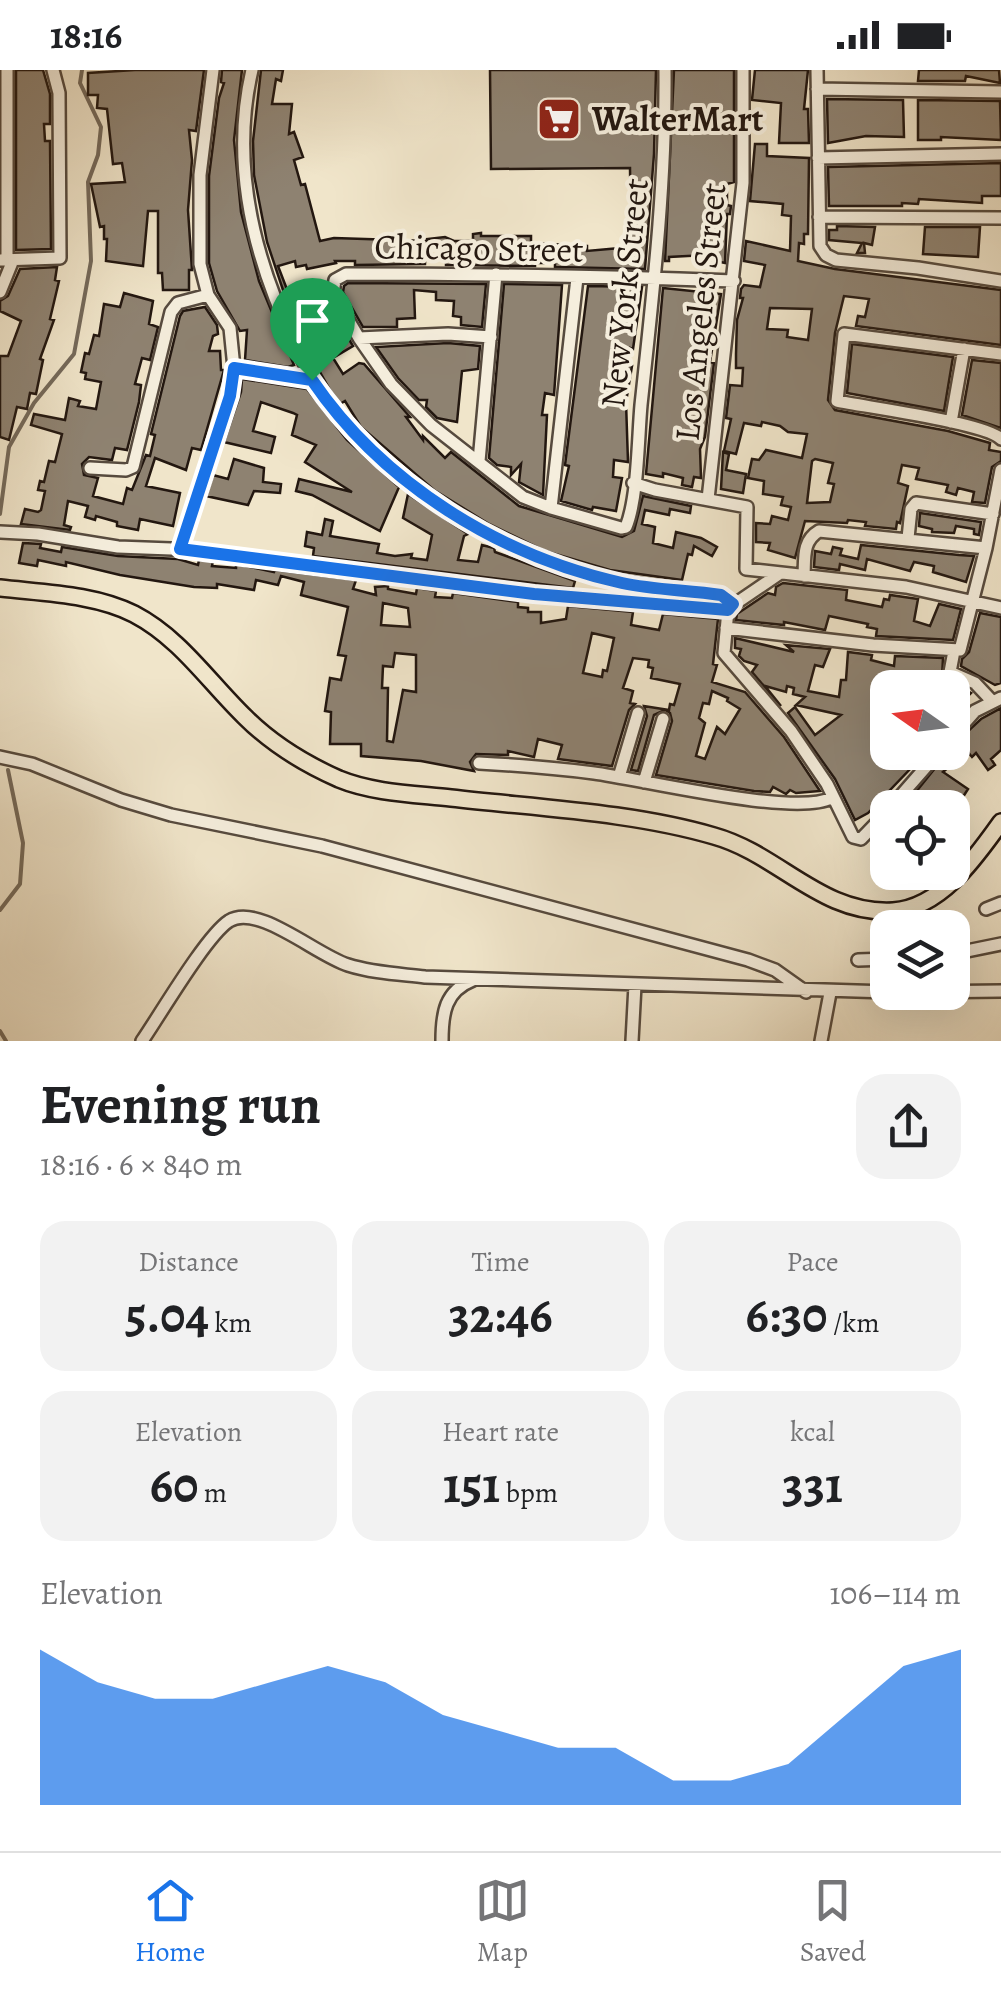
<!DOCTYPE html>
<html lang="en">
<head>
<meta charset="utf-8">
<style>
	:root { --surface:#fff; --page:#f2f2f2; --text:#202124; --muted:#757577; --line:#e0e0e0; --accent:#1a73e8 }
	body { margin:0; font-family:Alegreya,serif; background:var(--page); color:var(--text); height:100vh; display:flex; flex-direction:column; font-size:38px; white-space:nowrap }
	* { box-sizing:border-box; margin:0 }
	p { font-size:32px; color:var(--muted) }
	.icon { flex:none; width:55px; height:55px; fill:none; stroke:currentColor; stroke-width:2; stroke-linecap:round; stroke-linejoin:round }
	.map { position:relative; height:971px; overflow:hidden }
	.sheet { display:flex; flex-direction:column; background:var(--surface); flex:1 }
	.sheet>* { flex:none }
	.needle { width:65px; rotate:284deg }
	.controls { position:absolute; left:870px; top:600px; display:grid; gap:20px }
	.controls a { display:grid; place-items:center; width:100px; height:100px; border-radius:20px; background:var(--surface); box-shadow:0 10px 40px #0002; font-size:50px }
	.pin { position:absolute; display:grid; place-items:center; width:85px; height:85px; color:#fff; margin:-102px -42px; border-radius:50% 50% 50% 0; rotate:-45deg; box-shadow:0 0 10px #0007 }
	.pin .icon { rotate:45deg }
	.round { display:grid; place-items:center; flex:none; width:105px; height:105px; border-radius:30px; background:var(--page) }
	.headline { display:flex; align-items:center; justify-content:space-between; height:170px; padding:0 40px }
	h1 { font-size:55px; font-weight:700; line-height:75px }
	.figures { display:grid; grid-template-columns:repeat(3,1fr); gap:15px; height:170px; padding:10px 40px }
	.figures div { display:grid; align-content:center; border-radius:25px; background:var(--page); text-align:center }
	.figures b { font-size:50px; font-weight:700 }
	.figures small { font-size:28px; font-weight:400 }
	.figures p { font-size:28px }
	.chart { height:280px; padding:20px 40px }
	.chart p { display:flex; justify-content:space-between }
	.chart svg { width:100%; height:180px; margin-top:10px; fill:var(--accent); opacity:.7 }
	.status { display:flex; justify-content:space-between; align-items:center; height:70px; padding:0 50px; background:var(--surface); direction:ltr }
	.status svg { height:28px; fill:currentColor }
	.dock { display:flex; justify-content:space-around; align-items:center; height:140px; border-top:2px solid var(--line); background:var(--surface); font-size:28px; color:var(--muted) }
	.dock a { display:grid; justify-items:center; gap:5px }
	.dock .selected { color:var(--accent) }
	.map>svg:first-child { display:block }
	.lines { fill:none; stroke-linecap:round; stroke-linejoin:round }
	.stream { stroke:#74695a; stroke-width:4 }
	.building { fill:#8e8271; stroke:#231710; stroke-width:2.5; fill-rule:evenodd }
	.minor-casing { stroke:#564a3e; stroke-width:16 }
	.major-casing { stroke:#231710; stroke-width:20 }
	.minor { stroke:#f5eedd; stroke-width:11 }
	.major { stroke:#f0e5ca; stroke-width:15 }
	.route-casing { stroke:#fff; stroke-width:20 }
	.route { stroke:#1a73e8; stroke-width:12 }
	.labels { text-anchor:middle; stroke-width:8; stroke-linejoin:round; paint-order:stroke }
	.poi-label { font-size:35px; font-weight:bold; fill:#231710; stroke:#f5eedd; text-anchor:start }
	.street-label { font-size:35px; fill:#231710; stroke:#f5eedd }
</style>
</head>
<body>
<div class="status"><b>18:16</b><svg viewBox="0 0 49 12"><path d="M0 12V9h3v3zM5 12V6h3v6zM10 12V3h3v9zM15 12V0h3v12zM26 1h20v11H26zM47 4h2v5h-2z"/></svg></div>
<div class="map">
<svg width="1001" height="971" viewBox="0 0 1001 971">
	<rect width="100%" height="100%" fill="#f0e5ca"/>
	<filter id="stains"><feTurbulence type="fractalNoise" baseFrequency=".002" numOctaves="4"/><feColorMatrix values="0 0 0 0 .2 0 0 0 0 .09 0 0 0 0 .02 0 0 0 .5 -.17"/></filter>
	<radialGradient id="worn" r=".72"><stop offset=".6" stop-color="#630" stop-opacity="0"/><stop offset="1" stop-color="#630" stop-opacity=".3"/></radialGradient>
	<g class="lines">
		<path class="stream" d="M 0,444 L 9,377 L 34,333 L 74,284 L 91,191 L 88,112 L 98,85 L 101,57 L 80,13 L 82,0
			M 0,840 L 20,814 L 23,773 L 8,700
			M 0,961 L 6,971"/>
	</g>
	<path class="building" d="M 16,0 L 43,0 L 50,24 L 50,54 L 44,54 L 45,71 L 50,71 L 51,179 L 16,180 Z
		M 135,0 L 204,0 L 196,61 L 189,60 L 192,90 L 188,140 L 192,200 L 189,200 L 189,220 L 163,220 L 162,203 L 158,203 L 158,141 L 148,141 L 143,196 L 106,191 L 107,169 L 104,169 L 104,156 L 100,157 L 91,114 L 125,112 L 122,93 L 113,94 L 107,39 L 97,38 L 98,25 L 88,25 L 88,3 Z
		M 222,0 L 242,0 L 234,70 L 241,142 L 259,211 L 294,295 L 288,297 L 245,290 L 247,260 L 240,261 L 217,221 L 209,193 L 209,106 L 219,28 L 224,13 L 221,12 Z
		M 261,0 L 283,0 L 281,11 L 276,9 L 272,34 L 292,34 L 289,64 L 294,62 L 303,87 L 294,90 L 301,115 L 305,114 L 320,171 L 334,168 L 426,171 L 425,194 L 355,195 L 355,191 L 335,191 L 336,193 L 307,199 L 306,195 L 296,197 L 295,191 L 278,196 L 301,256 L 308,254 L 304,238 L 324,227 L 353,276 L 333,288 L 343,304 L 359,293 L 364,294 L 410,347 L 406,347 L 423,370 L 423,366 L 445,388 L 451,382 L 519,436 L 622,467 L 634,461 L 643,426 L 691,436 L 690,443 L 670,439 L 669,445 L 645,440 L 642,454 L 655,457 L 653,473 L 673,478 L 676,462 L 701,468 L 717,477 L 712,486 L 694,476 L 692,485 L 688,484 L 682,510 L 610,500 L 545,481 L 489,454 L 434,420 L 361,357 L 345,331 L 340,334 L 334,327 L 316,295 L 289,238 L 267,172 L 254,105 L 253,71 Z
		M 490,0 L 656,0 L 654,84 L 645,199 L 555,197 L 555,193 L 535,193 L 535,196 L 446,195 L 446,179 L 427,179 L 427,169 L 445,167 L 454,171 L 473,171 L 473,164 L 481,163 L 481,166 L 531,166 L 531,173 L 587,176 L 587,181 L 631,177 L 630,98 L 491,99 Z
		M 674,0 L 734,0 L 734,112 L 727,114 L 727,135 L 731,136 L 730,144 L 727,144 L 725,193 L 706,189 L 706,185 L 669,187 L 669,191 L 665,191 Z
		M 755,0 L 808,0 L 804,39 L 808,39 L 809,73 L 779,73 L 781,33 L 752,30 Z
		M 919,0 L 999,0 L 1000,13 L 966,6 L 965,11 L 918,11 Z
		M 827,29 L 903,30 L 904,67 L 866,66 L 828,73 Z
		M 918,30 L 1000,31 L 1001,70 L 941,67 L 941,70 L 918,70 Z
		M 755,74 L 767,74 L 767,86 L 809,88 L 808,164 L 804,164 L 804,174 L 799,173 L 798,191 L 835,199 L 1001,220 L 1001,275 L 856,256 L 858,246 L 865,247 L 869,229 L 844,226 L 835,263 L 828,330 L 835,340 L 948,361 L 990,373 L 989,380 L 1001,382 L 1001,391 L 992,397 L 985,433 L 972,432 L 974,422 L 958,418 L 956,425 L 946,422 L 948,415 L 916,409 L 919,398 L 902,395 L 898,413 L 908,416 L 900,453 L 897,452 L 896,459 L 865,456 L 866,452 L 848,450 L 847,453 L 805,451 L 795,488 L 768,480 L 770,473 L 756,472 L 756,453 L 770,454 L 772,446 L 788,450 L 791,437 L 781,435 L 783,427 L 763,424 L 764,411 L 748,408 L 752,389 L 759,390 L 766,380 L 802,388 L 807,364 L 788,362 L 780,356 L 762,352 L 761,356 L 744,353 L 736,384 L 724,381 L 731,349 L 726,348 L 730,315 L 742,316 L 743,298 L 736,298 L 736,284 L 737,250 L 743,228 L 740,228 L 741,219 L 744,215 L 760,217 L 765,195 L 744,191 L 746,171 L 790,181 L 791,146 L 782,145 L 783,134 L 750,131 ZM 770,238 L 812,239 L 808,270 L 787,267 L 788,260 L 767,259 ZM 815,389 L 833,393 L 828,413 L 834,414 L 830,432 L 807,433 L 812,391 Z
		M 1001,93 L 1001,126 L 982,126 L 982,133 L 919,129 L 918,134 L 902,133 L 902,136 L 829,136 L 828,97 Z
		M 837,156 L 875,157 L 872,175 L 864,173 L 865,183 L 857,183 L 862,173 L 829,170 L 829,160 L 837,160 Z
		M 925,157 L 980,157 L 978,187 L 923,184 Z
		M 57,197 L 55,210 L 59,211 L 50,249 L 54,250 L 40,289 L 43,290 L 36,324 L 30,323 L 27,339 L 17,337 L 9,370 L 0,367 L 0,286 L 8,286 L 21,251 L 0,241 L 0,231 L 8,226 L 20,199 Z
		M 348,213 L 486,214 L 482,257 L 461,255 L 461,247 L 453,246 L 454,231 L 436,230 L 436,222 L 414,220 L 415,248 L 397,249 L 397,257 L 363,257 L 343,222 L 344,216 Z
		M 504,214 L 562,215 L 554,325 L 545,323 L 542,345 L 547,345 L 543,425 L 519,412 L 521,394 L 511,405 L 511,397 L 497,395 L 489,388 Z
		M 588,216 L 642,217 L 633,279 L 630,278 L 627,296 L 632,296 L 626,332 L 628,392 L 614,390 L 613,407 L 622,408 L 616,441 L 593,437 L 592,440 L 561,431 L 569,396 L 565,395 Z
		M 663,218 L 721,224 L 710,292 L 714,293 L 705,367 L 700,379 L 701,408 L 694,407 L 692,417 L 682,415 L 683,408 L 663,403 L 663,407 L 646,404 Z
		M 124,223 L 153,231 L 149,254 L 158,257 L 150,290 L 142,288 L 135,314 L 141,315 L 139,332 L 127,380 L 115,378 L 112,390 L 89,387 L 82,394 L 84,405 L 98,408 L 93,426 L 123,434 L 127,418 L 132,420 L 146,385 L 150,386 L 155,365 L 151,364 L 180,246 L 183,241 L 205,237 L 217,255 L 218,264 L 213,266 L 209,281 L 220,281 L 221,300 L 224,300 L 201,380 L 192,378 L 186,400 L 155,388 L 146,416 L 180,423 L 173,456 L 140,449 L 138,460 L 117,456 L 117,452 L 96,446 L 95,450 L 85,447 L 88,436 L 68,431 L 64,455 L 71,457 L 70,460 L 21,454 L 25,439 L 38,442 L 41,440 L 45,421 L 38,420 L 40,411 L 44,412 L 49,391 L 55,392 L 62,364 L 31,355 L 34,344 L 65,350 L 69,328 L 80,331 L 78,336 L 96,339 L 101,312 L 85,309 L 86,303 L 81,302 L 85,283 L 89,284 L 94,265 L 99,266 L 104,234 L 120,237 Z
		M 448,273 L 480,276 L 478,299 L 462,301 L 457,352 L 437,348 L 426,337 L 427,330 L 419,330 L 398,308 L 376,277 Z
		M 852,274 L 953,287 L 944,341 L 847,323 Z
		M 972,290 L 1001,293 L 1001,358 L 962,345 Z
		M 242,309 L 307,319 L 347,370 L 399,417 L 380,461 L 312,425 L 296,421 L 299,409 L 352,422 L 305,392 L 316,375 L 292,365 L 297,345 L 293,343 L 261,332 L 253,361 L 275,367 L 271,383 L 224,372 L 241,322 Z
		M 723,382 L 729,384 L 726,400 L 746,404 L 743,423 L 721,419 Z
		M 234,389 L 264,398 L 263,412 L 281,414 L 280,423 L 254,421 L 248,435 L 206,426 L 213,405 L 228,409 Z
		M 408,424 L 468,464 L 464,466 L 458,490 L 478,492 L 482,475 L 494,478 L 495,482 L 575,511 L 573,518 L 313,486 L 314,478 L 305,476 L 307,462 L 322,465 L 325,449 L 333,451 L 330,466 L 379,474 L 377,483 L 395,486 L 412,484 L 411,488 L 427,490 L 432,465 L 403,448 Z
		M 920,443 L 981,452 L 979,465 L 974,464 L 974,459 L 956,456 L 954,463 L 932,462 L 932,459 L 919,456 Z
		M 23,473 L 41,474 L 40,478 L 61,482 L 62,477 L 118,486 L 178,489 L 198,495 L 199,490 L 213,491 L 212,496 L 236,498 L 236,494 L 274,502 L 275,500 L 356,510 L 353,519 L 376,525 L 375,517 L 388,516 L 388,519 L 416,524 L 417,518 L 436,521 L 435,527 L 452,528 L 453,523 L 518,532 L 518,537 L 528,538 L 528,542 L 541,542 L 541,553 L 566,549 L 568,536 L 633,542 L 631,555 L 659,560 L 663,544 L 718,549 L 713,594 L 717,595 L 712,612 L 745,622 L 784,667 L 820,721 L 796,723 L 790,720 L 786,724 L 773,717 L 770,722 L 754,721 L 656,705 L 672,651 L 670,643 L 665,640 L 654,645 L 638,701 L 631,700 L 647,646 L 644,636 L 669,640 L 670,634 L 674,635 L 680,614 L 651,608 L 653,598 L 648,597 L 649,590 L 633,588 L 623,618 L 633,621 L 630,633 L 635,634 L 629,640 L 612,696 L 558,689 L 562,675 L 538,669 L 534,687 L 508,681 L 508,685 L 476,684 L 470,692 L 474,701 L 421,691 L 361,686 L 361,674 L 330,674 L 331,642 L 325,641 L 330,608 L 341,610 L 346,586 L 338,585 L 348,537 L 301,525 L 304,512 L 281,506 L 278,515 L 256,510 L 254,520 L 217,514 L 217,518 L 194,517 L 120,505 L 66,492 L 66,496 L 38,490 L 37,496 L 19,493 ZM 383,533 L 408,538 L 410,557 L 381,555 ZM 592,563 L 614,568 L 607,601 L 603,600 L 602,607 L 583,603 ZM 395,583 L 416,585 L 416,622 L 403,620 L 393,672 L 387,671 L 388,618 L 382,618 L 383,596 L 393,597 ZM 712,621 L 728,628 L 727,631 L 740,639 L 725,664 L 717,657 L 705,689 L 696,686 L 705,653 L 699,648 L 703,633 L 709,634 Z
		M 861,475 L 959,485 L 974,486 L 966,512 L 933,502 L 934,496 L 914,492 L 910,501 L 867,489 L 865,500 L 840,494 L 839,500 L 814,497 L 815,481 L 831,484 L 833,477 L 842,479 L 840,485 L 858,489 Z
		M 783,513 L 847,520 L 846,530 L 882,537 L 884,529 L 889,530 L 890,525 L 918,529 L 914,551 L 930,556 L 939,534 L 961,539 L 953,570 L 876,566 L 877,559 L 867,557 L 868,554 L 829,546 L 825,560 L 784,552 L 784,555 L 736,550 L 737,544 L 768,523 L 775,525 L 776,517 Z
		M 980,543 L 1001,547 L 1001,613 L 995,615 L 961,596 L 962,589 L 969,582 Z
		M 735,568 L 794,582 L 786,575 L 830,579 L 823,597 L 815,595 L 808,621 L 839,627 L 841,610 L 846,610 L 848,582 L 872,585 L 871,590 L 894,596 L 895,586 L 943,588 L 942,607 L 971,623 L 952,642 L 952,618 L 888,618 L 884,657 L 888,658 L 885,671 L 888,672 L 888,693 L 901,682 L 913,696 L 868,743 L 855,750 L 835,709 L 788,643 L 795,637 L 815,665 L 841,645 L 796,635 L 805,627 L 793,624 L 794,618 L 787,616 L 786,622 L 765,616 L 781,636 L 752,602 L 757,595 L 744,591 L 739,586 L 741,579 L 735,578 Z
		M 1001,638 L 1001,680 L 991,689 L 995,695 L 988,700 L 976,683 L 972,687 L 967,681 L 943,702 L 968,719 L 956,738 L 903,738 L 948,682 L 952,682 L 952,676 L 981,649 Z
		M 888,755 L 888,806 L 878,808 L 873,770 Z"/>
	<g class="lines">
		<defs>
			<path id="minor" d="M 7,0 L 7,190
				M 252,0 C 230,94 254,189 295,274 C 306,297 316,320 333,340 C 387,405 464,458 542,490 C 600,513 661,516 721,525 L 733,533
				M 665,0 C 666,113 653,223 641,335 C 638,368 638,428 626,457 L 621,458 L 551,438 L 523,427 L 431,355 L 391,314 L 359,268 L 333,224 L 335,210 L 346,204 C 475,204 605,206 734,211
				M 817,0 L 820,176 L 826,185 L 836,190 L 918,198 L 1001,211
				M 817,19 L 1001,22
				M 818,88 L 1001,84
				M 819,147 L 1001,148
				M 0,190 L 60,188 L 59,23 L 53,0
				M 0,222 L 13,190
				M 359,268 L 448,264 L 491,267
				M 1001,284 L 844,264 L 837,331 C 865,337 987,353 1001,369
				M 234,298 L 312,310
				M 951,352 L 964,279
				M 479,391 L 496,204
				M 90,398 L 126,400 L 133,397 L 171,242 L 178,233 L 208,225
				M 633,413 L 655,420 L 747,437 L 746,499 L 906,517 L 1001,538
				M 708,429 L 743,113 L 743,0
				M 551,438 L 577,208
				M 0,462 L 38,464 L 118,477 L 198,480 L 534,524 L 728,540 L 724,583 L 791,661 L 827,714 L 853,767 L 861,769 L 888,741
				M 908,468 L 911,439 L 916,433 L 993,444
				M 179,479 L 229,326 L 234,298 L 230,258 L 208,225 L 200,194 L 200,105 L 213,0
				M 804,506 C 805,488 802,471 819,461 L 986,478
				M 729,538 L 779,504
				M 726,558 L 873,575 L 960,580 L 986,478 L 1001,400
				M 954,581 L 950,602 L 975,613 L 991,630
				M 952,667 L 975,641 L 1001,628
				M 0,687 L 32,694 L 121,730 L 171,745 L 322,776 L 748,890 L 775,900 L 806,922
				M 479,693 C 517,695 556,698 594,703 C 640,709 796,747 831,728
				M 619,707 L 638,643
				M 644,712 L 663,649
				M 890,738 L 939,682
				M 986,839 L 1001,833
				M 952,884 L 1001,874
				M 858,890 L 888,889
				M 918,922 L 1001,921
				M 142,971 C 160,945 206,866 229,851 C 258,833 316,885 348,895 C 373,903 400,904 425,907 L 888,922
				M 442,971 C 442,943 445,921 473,910
				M 632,971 L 635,915
				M 821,971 L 830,923"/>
			<path id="major" d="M 0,518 C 43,523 95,524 134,544 C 180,568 208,611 245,647 C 271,673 305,694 339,709 C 373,723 415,724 451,728 C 537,738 632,742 714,766 C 779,784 821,845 893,841 C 941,838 976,787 1001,752"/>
		</defs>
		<use href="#minor" class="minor-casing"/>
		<use href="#major" class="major-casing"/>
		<use href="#minor" class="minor"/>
		<use href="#major" class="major"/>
	</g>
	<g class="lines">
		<defs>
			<path id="route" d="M 234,298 L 312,310 C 383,414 500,486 622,513 C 654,520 688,520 721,525 L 733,534 L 728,540 L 534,524 L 180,479 L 230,326 Z"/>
		</defs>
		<use href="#route" class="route-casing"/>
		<use href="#route" class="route"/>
	</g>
	<defs>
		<symbol id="supermarket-square" viewBox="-11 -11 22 22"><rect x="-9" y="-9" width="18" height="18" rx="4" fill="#8f2418" stroke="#f5eedd"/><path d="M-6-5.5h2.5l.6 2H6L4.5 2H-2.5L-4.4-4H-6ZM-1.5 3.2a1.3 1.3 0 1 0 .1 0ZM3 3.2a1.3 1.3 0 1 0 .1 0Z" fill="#fff"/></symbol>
	</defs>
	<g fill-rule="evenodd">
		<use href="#supermarket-square" x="534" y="24" width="50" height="50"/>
	</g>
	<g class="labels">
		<g class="poi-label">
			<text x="592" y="61">WalterMart</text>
		</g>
		<g class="street-label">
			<text transform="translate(479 178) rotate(1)" y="12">Chicago Street</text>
			<text transform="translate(624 223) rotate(-84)" y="12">New York Street</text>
			<text transform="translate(700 242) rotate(-84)" y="12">Los Angeles Street</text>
		</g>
	</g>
	<rect width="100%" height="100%" filter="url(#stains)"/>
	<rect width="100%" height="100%" fill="url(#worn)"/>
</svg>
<div class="controls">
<a><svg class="needle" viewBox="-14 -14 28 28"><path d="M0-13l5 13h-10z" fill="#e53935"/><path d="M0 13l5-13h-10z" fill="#757577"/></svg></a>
<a><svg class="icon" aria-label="locate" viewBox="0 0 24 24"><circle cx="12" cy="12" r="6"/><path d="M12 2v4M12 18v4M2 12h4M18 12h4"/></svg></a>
<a><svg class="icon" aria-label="layers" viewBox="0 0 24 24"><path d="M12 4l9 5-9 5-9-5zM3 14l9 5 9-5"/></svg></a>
</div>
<div class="pin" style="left:312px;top:310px;background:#1e9e55"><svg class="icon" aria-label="arrive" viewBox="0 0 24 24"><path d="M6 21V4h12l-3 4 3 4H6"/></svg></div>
</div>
<section class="sheet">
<div class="headline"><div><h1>Evening run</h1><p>18:16 · 6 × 840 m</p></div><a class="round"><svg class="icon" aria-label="share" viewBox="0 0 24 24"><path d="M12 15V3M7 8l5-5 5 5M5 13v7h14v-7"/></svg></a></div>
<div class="figures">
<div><p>Distance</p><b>5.04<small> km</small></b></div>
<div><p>Time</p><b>32:46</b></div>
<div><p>Pace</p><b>6:30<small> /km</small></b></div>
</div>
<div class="figures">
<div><p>Elevation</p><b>60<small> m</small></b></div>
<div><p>Heart rate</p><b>151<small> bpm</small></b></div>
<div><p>kcal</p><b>331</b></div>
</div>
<div class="chart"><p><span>Elevation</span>106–114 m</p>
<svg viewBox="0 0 160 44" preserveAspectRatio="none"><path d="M0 44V6L10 14L20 18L30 18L40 14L50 10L60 14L70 22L80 26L90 30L100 30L110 38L120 38L130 34L140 22L150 10L160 6V44z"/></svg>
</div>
</section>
<nav class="dock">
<a class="selected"><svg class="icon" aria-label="home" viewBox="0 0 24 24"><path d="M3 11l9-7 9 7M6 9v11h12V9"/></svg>Home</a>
<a><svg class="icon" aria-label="map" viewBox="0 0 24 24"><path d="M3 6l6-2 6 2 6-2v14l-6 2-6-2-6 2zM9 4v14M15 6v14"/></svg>Map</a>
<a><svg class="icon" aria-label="saved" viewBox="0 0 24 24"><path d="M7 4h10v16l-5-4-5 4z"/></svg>Saved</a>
</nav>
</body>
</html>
